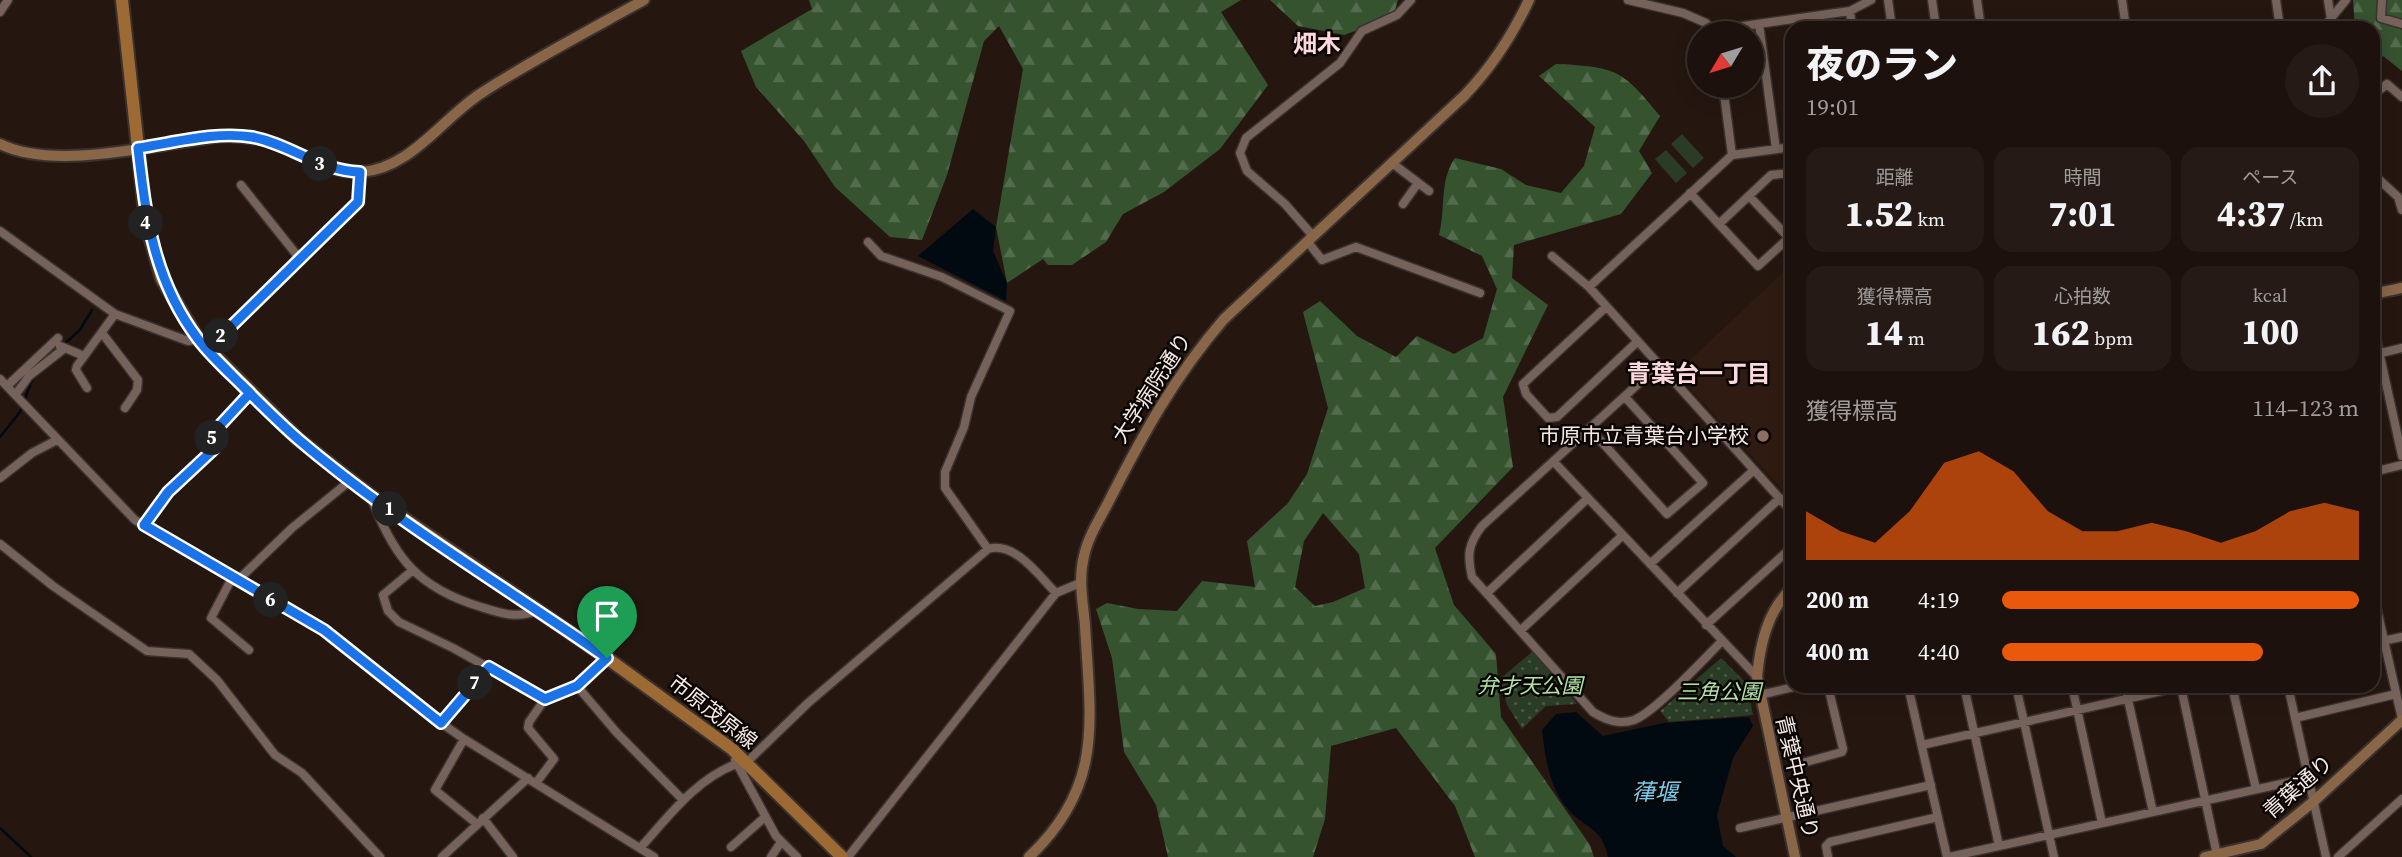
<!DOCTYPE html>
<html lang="ja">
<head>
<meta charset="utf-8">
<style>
	:root { --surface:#1c110c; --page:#251a15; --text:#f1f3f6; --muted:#a09d9d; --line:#3a312d; --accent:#ea580c }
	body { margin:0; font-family:"Source Serif 4","Noto Sans JP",serif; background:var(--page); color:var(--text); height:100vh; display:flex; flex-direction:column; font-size:26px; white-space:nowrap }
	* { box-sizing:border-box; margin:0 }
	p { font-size:23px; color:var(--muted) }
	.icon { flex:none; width:38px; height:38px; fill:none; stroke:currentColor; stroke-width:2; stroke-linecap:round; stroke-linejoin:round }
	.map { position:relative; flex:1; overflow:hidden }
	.side { position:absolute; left:1785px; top:21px; width:595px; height:672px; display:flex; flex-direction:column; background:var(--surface); border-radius:21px; box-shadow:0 4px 18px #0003,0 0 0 2px var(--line) }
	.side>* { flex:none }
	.needle { width:46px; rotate:232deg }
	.controls { position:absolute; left:1687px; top:21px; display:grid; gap:14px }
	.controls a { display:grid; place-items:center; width:77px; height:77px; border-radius:50%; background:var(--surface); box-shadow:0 4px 18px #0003,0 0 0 2px var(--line); font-size:35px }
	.pin { position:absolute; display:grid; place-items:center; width:60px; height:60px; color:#fff; margin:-72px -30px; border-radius:50% 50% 50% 0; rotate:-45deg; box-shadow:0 0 7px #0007 }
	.pin .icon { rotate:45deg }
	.km { position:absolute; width:35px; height:35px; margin:-18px; border-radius:50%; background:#222; color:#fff; font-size:19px; line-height:35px; text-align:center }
	.round { display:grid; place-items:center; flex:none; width:74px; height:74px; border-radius:37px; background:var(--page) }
	.headline { display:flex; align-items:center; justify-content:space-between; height:119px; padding:0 21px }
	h1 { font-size:38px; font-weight:800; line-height:52px }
	.stats { display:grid; grid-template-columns:repeat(3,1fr); gap:10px; height:119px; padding:7px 21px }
	.stats div { display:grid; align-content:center; border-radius:18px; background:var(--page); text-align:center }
	.stats b { font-size:35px; font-weight:800 }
	.stats small { font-size:19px; font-weight:400 }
	.stats p { font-size:19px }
	.chart { height:196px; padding:14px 21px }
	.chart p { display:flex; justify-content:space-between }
	.chart svg { width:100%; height:126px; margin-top:7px; fill:var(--accent); opacity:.7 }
	ul { padding:0 21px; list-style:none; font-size:23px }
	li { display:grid; grid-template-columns:112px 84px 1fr; align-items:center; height:52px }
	li i { height:18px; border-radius:9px; background:var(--accent) }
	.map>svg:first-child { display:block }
	.built { fill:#2f1b11 }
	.grass { fill:url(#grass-dots) }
	.forest { fill:url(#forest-firs); fill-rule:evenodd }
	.pitch { fill:#2a3c26 }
	.water { fill:#000a10 }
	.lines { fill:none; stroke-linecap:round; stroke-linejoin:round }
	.stream { stroke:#000a10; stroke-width:2.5 }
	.street-casing { stroke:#3b312e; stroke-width:11 }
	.secondary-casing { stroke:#3b312e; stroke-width:14 }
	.primary-casing { stroke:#3b312e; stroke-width:16 }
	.street { stroke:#75635b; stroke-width:8 }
	.secondary { stroke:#8a6648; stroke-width:10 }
	.primary { stroke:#9e6a34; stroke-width:12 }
	.route-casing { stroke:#fff; stroke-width:14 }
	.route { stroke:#1a73e8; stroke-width:9 }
	.education-dot { fill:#8d6e63; stroke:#0a0503; stroke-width:2.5 }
	.labels { text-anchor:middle; stroke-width:5; stroke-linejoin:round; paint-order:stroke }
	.street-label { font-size:21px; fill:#f4e9e4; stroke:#0a0503 }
	.poi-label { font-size:21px; fill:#f4e9e4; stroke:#0a0503; text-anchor:end }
	.park-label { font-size:21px; font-style:italic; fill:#b1e3a7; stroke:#0a0503 }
	.water-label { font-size:23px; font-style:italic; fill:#77ccf0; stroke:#0a0503 }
	.quarter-label { font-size:24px; font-weight:bold; fill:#fcd9dc; stroke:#0a0503 }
</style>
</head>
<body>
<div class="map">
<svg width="2402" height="857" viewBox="0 0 2402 857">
	<defs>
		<pattern id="grass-dots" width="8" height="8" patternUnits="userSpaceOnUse" patternTransform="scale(1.75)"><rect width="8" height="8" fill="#2a3c26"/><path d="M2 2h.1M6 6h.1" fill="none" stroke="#4a5845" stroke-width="1.8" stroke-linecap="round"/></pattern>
		<pattern id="forest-firs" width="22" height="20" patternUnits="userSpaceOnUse" patternTransform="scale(1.75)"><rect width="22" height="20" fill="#365330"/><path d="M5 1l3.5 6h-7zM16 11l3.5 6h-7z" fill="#546c4e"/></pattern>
	</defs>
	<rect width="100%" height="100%" fill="#251710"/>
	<path class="built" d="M 1792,264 L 1792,500 L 1676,373 Z"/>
	<path class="grass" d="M 1533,651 L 1577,704 L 1546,706 L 1522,729 L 1507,705 L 1500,679 Z
		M 1721,658 L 1747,684 L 1753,715 L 1669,722 L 1660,711 Z"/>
	<path class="forest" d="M 809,0 L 1241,0 L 1221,12 L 1268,85 L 1220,149 L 1164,192 L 1123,214 L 1106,242 L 1072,265 L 1048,265 L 1043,259 L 1007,283 L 996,227 L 1023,69 L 999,26 L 984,41 L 947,175 L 922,240 L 890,237 L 835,187 L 804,141 L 756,87 L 741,51 L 812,9 Z
		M 1270,0 L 1398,0 L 1393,17 L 1344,35 L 1298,26 Z
		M 2353,0 L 2402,0 L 2402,71 L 2383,56 L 2373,65 L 2373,28 L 2355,28 Z
		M 1556,64 C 1616,67 1622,69 1660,116 L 1639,151 L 1652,173 L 1621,214 L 1514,245 L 1512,278 L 1548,305 L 1503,397 L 1513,467 L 1435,548 L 1454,605 L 1496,654 L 1501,717 L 1590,845 L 1594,857 L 1475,857 L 1455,806 L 1396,728 L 1331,746 L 1325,819 L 1313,857 L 1168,857 L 1156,805 L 1124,752 L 1112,658 L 1096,609 L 1107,603 L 1138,609 L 1177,611 L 1202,581 L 1255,587 L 1247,541 L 1288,503 L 1307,474 L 1328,408 L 1303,312 L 1320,301 L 1357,336 L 1396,357 L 1417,336 L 1454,354 L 1483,338 L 1497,289 L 1482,256 L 1439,235 C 1446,208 1439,181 1455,158 L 1501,169 L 1526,185 L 1561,193 L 1584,166 L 1595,127 L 1539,76 ZM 1323,513 L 1359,554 L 1365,588 L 1333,602 L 1315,606 L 1295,587 L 1304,541 Z"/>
	<path class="pitch" d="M 1682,134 L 1704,158 L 1693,168 L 1671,144 Z
		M 1666,150 L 1687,173 L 1676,183 L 1655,159 Z"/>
	<path class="water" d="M 973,209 L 996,227 L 993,251 L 1007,283 L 1006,301 L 918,256 Z
		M 1576,712 L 1603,736 L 1664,723 L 1749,717 L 1753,726 L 1733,758 L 1717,815 L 1723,846 L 1736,857 L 1608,857 C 1602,826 1583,828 1567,808 C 1549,787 1545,756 1542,730 L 1556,714 Z"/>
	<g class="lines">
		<path class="stream" d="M 63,345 L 79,331 L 92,310
			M 0,437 L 20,412 L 34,375
			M 0,828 L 31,857"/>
		<defs>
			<path id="street" d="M 1628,0 L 1683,13 L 1706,23 L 1716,33
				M 1888,0 L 1892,28
				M 1932,0 L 1936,28
				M 1977,0 L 1981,28
				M 2122,0 L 2126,28
				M 2276,0 L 2280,28
				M 2328,0 L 2331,19
				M 2382,0 L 2381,18 L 2402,24
				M 1850,11 L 1852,28
				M 0,12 L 8,0
				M 1759,24 L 1776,149
				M 2323,28 L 2346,0
				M 1715,30 L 1850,11 L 1871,0
				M 1723,86 L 1732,155
				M 2373,95 L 2387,84 L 2402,97
				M 1392,163 L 1429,191
				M 2373,174 L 2398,197 L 2402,210
				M 241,185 L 300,259
				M 1690,193 L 1758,266 L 1792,235
				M 1749,196 L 1789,238
				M 1403,204 L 1418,183
				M 1719,224 L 1771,175 L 1792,173
				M 0,231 L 115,314 L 188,341 L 198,339
				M 1313,236 L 1285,204 L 1247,171 L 1240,153 L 1246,138 L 1340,63 L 1362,31 L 1397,15 L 1411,0
				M 1307,241 L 1322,260 L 1356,247 L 1480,293
				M 868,242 L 881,256 L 942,277 L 1010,311 L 971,397 L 964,427 L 945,472 L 945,488 L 988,549
				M 1552,256 L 1589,287 L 1792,512
				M 1589,287 L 1732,155 L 1792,147
				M 1606,307 L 1523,384 L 1526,394 L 1548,418 L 1557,417 L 1638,341
				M 2373,324 L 2402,456
				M 102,333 L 138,380 L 137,390 L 125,408
				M 60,346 L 84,356
				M 207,350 L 358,202 L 360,172
				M 2381,353 L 2402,348
				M 1659,365 L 1482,526 C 1468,544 1467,555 1472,577 L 1593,712 C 1606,720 1619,725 1634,720 C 1655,712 1703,660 1721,642
				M 0,379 L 135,520 L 324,630 L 420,708 L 464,739 L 654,857
				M 8,385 L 58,338
				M 87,388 L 76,370 L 77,366 L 115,314
				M 16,394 L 29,376 L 65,348
				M 1590,429 L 1667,514 L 1703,483 L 1625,397
				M 1554,462 L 1757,677
				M 2373,472 L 2402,465
				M 0,478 L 32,453 L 57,440
				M 371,497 C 394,558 418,588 481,607 C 503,614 517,619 539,610
				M 143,525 L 168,492 L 214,448 L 212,434 L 250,393
				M 0,544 L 53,586 L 147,651 L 189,654 L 217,680 L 275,755 L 302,773 L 380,857
				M 1650,564 L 1754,470
				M 413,570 L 383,595 L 388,611 L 399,622 L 453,648 L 545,699 L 577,686 L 607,658
				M 232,578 L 211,618 L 249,650
				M 237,581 L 292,528 L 351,480
				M 2373,592 L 2402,719
				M 1487,593 L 1588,498
				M 1677,593 L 1780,498
				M 1706,625 L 1792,547
				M 1521,630 L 1623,535
				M 2373,643 L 2402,637
				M 577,686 L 617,733 L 683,800
				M 1908,686 L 1947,857
				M 1964,686 L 1999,846
				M 2016,686 L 2054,857
				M 2072,686 L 2102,823
				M 2125,686 L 2153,812
				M 2232,686 L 2256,789
				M 2288,686 L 2326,857
				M 2181,687 L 2217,855
				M 1760,695 L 1798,686
				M 2295,718 L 2396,694
				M 441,723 L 489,668
				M 464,739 L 435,790 L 477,824
				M 1922,745 L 2184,686
				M 735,760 L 776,836 L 797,857
				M 747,762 L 808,703 L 988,549 C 1015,541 1039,576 1056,593
				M 1806,762 L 1842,752 L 1843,749 L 1828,686
				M 536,783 L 554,759 L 528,728 L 529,722 L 545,699
				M 483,818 L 513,857
				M 1740,828 L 1931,785
				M 731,847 L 765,817
				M 640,848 C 669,816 695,780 736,764
				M 442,857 L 528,778
				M 771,857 L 781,842
				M 848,857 L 1056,593 L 1080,583
				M 1828,857 L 1826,846 L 1830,842 L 1938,817
				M 1949,857 L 2308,778
				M 2338,857 L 2402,799"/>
			<path id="secondary" d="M 0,144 C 56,172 162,143 224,136 C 241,137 255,137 271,142 C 302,152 328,174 361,172 C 411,169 443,117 483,92 C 534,59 590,30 644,0
				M 2373,294 L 2402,288
				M 1792,588 C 1767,611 1760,645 1757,677 L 1795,857
				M 1029,857 C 1105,785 1090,720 1085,625 C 1083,602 1078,580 1084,556 C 1088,537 1099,520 1108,503 C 1142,436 1174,377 1224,319 L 1464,96 C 1492,67 1512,36 1529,0
				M 2205,857 L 2261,844 L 2313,802 L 2402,720"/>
			<path id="primary" d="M 122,0 L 146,222 L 162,279 L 198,339 L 298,439 L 371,496 L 607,658 L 732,749 L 842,857"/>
		</defs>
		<use href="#street" class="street-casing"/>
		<use href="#secondary" class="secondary-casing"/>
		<use href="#primary" class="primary-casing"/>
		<use href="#street" class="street"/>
		<use href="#secondary" class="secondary"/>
		<use href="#primary" class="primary"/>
	</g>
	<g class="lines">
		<defs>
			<path id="route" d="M 607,658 C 504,586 394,521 298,439 C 266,411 237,380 207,350 L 358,202 L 360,172 C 320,171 290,144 252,137 C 215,131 173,143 138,148 C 146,218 154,281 198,339 C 213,359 232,375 250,393 L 212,434 L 214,449 L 168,492 L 144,525 L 324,630 L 441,723 L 489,667 L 545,699 L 577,686 L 607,658"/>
		</defs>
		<use href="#route" class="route-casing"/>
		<use href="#route" class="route"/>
	</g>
	<circle class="education-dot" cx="1763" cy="436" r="7"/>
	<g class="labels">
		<g class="street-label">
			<text transform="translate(1152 388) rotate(-57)" y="7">大学病院通り</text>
			<text transform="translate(713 712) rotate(38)" y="7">市原茂原線</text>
			<text transform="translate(1797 777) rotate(77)" y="7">青葉中央通り</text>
			<text transform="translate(2298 787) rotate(-41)" y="7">青葉通り</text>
		</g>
		<g class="poi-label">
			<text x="1749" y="443">市原市立青葉台小学校</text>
		</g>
		<g class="park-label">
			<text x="1530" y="693">弁才天公園</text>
			<text x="1719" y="699">三角公園</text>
		</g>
		<g class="water-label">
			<text x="1655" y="800">葎堰</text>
		</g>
		<g class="quarter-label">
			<text x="1317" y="52">畑木</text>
			<text x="1699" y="382">青葉台一丁目</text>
		</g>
	</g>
</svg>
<div class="controls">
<a><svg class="needle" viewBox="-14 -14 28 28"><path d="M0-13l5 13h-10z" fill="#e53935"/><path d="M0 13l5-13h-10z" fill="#a09d9d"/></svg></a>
</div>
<div class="pin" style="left:607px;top:658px;background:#1e9e55"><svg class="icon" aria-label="arrive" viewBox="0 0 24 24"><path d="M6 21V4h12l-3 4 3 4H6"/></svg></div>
<b class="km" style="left:390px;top:509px">1</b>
<b class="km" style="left:221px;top:336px">2</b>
<b class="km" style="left:320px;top:164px">3</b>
<b class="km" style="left:146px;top:223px">4</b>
<b class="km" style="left:212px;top:438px">5</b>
<b class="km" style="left:271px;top:600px">6</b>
<b class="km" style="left:475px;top:683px">7</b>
<section class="side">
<div class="headline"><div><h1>夜のラン</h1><p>19:01</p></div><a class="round"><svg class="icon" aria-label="share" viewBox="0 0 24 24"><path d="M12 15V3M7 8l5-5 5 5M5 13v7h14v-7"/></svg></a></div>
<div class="stats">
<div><p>距離</p><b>1.52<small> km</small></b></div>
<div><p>時間</p><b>7:01</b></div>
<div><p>ペース</p><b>4:37<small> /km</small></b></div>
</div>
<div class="stats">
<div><p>獲得標高</p><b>14<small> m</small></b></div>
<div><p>心拍数</p><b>162<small> bpm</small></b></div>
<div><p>kcal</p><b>100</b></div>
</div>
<div class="chart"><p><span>獲得標高</span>114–123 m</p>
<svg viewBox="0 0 160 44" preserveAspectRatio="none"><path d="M0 44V27L10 34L20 38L30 27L40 10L50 6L60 13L70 27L80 34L90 34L100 31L110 34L120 38L130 34L140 27L150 24L160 27V44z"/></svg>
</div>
<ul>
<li><b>200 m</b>4:19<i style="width:100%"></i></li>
<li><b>400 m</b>4:40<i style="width:73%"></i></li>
</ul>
</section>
</div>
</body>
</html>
